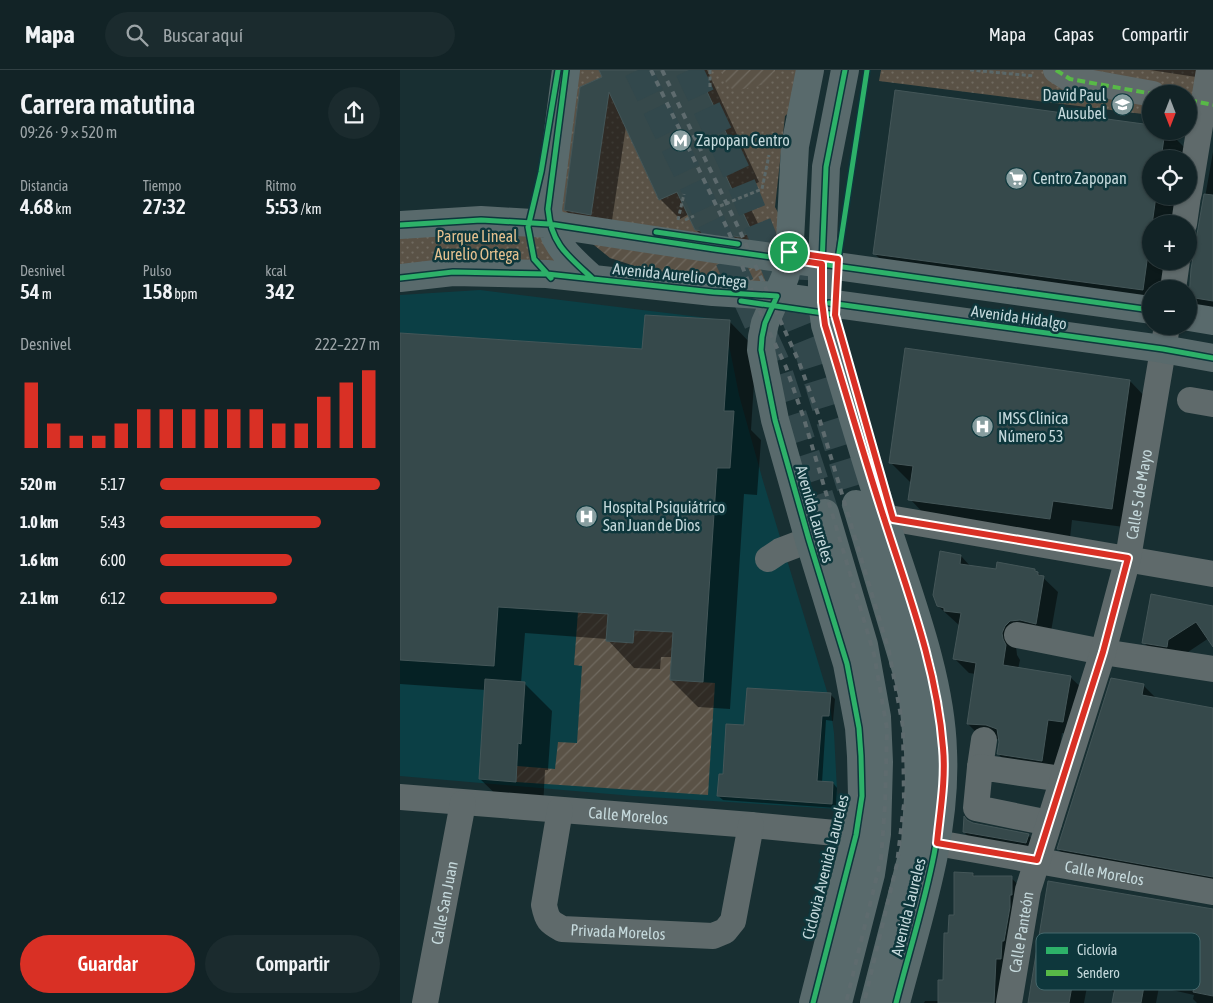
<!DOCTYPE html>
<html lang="es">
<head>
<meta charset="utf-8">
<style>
	:root { --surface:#122326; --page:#1b2b2e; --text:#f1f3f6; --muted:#9ca4a7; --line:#314043; --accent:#d93025 }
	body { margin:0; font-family:"Asap Condensed",sans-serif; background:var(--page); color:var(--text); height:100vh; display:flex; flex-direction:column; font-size:19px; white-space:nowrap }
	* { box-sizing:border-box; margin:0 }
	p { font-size:16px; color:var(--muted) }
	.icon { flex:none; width:28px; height:28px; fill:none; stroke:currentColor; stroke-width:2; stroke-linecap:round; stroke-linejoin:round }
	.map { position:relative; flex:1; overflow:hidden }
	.drawer { display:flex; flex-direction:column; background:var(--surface); width:400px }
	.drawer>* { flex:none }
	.needle { width:32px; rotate:180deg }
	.buttons { position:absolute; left:742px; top:15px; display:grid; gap:10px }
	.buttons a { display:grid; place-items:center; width:55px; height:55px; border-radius:50%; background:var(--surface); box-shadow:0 1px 4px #0004,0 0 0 1px var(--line); font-size:25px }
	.pin { position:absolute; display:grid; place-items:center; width:42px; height:42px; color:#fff; margin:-21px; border:2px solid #fff; border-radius:50%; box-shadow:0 1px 5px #0007 }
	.round { display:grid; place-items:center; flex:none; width:52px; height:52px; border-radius:26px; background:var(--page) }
	.head { display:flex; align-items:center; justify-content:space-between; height:85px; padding:0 20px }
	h1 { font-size:28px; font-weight:600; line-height:38px }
	.stats { display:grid; grid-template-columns:repeat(3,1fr); gap:8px; height:85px; padding:5px 20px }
	.stats div { display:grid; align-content:center }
	.stats b { font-size:21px; font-weight:600 }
	.stats small { font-size:14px; font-weight:400 }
	.stats p { font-size:14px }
	.chart { height:140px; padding:10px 20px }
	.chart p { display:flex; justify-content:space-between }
	.chart svg { width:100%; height:90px; margin-top:5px; stroke:var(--accent); stroke-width:6 }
	.action { display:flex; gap:10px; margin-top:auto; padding:10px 20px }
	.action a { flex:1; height:58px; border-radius:30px; background:var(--accent); color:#fff; font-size:20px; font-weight:600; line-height:58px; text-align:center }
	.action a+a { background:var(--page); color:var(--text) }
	ul { padding:0 20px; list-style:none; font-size:16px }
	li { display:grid; grid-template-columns:80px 60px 1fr; align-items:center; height:38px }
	li i { height:12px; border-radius:6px; background:var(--accent) }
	header { display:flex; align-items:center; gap:30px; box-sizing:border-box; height:70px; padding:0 25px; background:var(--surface); border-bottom:1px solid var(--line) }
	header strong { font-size:24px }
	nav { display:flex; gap:28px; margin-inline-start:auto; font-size:18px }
	.search { width:350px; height:45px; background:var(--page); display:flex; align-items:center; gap:12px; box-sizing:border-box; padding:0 18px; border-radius:28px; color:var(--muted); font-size:19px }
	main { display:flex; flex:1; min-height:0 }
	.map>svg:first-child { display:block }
	.built { fill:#0b3f45 }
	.grass { fill:url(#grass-dots) }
	.garden { fill:url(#garden-furrows) }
	.shadow { fill:#0007 }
	.building { fill:#36494b; stroke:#445658 }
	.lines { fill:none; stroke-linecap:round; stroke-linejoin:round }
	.major-tunnel { stroke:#32484c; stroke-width:28; stroke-dasharray:28 14; stroke-linecap:butt }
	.path { stroke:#5b6869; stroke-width:3; stroke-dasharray:4 2.5; stroke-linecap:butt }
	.minor { stroke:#5f6a6b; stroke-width:26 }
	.major { stroke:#596a6c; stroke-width:28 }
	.rail { stroke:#5e6b6e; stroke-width:4; stroke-dasharray:6 6; stroke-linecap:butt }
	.quiet { stroke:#58b947; stroke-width:4; stroke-dasharray:8 4; stroke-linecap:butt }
	.cycleway-casing { stroke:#0e373c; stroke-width:8 }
	.cycleway { stroke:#2db169; stroke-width:5 }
	.route-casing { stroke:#fff; stroke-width:10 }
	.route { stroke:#d93025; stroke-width:6 }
	.labels { text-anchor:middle; stroke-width:5; stroke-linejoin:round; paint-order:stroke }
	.poi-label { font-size:16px; fill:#c5d9dc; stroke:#0e373c; text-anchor:start }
	.park-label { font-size:16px; fill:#e4c08f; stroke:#0e373c }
	.street-label { font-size:16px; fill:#c5d9dc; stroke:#0e373c }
	.key { fill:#0e373c; stroke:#45686c; stroke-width:1 }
	.key-label { font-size:14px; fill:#c5d9dc }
</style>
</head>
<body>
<header>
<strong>Mapa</strong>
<div class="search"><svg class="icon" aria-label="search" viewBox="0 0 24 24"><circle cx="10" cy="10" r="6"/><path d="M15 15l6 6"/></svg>Buscar aquí</div>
<nav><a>Mapa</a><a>Capas</a><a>Compartir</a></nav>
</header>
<main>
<section class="drawer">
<div class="head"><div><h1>Carrera matutina</h1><p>09:26 · 9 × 520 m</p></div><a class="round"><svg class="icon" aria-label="share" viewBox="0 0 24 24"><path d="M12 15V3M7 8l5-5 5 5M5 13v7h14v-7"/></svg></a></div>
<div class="stats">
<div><p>Distancia</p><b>4.68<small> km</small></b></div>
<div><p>Tiempo</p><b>27:32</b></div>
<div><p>Ritmo</p><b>5:53<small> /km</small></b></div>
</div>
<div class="stats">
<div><p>Desnivel</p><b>54<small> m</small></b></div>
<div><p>Pulso</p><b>158<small> bpm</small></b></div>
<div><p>kcal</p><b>342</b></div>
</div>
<div class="chart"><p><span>Desnivel</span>222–227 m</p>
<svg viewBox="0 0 160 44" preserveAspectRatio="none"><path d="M5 44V12M15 44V32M25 44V38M35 44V38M45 44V32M55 44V25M65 44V25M75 44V25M85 44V25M95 44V25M105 44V25M115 44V32M125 44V32M135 44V19M145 44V12M155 44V6"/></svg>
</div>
<ul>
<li><b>520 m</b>5:17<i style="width:100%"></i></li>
<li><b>1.0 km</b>5:43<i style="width:73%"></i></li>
<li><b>1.6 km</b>6:00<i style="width:60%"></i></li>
<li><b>2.1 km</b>6:12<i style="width:53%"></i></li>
</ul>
<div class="action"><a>Guardar</a><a>Compartir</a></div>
</section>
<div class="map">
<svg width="813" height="933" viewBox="0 0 813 933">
	<defs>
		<pattern id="grass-dots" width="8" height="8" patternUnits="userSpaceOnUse" patternTransform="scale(1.25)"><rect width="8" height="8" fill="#5a5246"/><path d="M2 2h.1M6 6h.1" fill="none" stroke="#706a60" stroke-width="1.8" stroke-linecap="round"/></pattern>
		<pattern id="garden-furrows" width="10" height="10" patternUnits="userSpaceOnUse" patternTransform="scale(1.25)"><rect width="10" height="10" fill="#5a5246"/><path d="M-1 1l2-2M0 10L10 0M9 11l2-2" fill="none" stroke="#706a60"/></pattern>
	</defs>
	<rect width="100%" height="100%" fill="#182f32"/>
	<path class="built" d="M 80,220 L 324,250 L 339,325 L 363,411 L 429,628 L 434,663 L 438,739 L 233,726 L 0,706 L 0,225 Z"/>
	<path class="grass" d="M 174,0 L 404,0 L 395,37 L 385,46 L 375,137 L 386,157 L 385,175 L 157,147 Z
		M 481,0 L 794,0 L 813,3 L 789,49 L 789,24 L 751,24 L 751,45 L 479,11 Z
		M 135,155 L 156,191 L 0,198 L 0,161 Z"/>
	<path class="garden" d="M 322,0 L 375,0 L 375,7 L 369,13 L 334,21 L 326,13 Z
		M 189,171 L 371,195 L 369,215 L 247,200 L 210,188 Z
		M 178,542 L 208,544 L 206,571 L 233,573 L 234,560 L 273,562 L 270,610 L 315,613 L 308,725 L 116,712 L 117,696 L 155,699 L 158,672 L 177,673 L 182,596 L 174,595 Z"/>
	<path class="shadow" d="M 208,0 L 307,0 L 359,112 L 342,120 L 371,181 L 316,180 L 296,160 L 289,144 L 280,149 L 260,129 L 226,56 L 210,164 L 185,160 L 165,140 L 204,8 Z
		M 750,0 L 810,0 L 803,8 Z
		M 496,22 L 751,56 L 751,61 L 768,61 L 785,78 L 783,89 L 751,89 L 751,126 L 778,126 L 774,154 L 751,154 L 751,191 L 769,191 L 766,219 L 751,219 L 751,237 L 494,203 L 474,183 Z
		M 813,82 L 813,245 L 805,244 L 789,227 L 789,219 Z
		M 329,251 L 356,279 L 351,360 L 361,370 L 357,425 L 344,424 L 330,639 L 298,637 L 271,610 L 273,587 L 261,587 L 260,599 L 234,598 L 207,569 L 125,563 L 121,613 L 124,613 L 152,641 L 148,700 L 145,700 L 143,738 L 108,736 L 80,709 L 86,620 L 0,614 L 0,265 L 243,280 Z
		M 730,311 L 749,331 L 731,458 L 672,450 L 670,468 L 529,449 L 510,429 L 512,412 L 510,412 L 490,392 Z
		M 561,486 L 571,497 L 597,500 L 635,500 L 658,522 L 650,567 L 616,576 L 617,585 L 620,590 L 618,599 L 670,607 L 685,621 L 677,666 L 662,663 L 656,705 L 613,698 L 598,684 L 600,669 L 582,668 L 568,654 L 576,604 L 569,603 L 555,589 L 560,556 L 538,536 Z
		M 813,537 L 813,575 L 809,568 L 782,586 L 759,587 L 743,572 Z
		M 743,615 L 757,629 L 813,639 L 813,818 L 672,793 L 658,779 Z
		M 430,624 L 435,629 L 433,651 L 426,650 L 422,713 L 433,713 L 437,718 L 436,738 L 323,730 L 318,726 L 324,706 L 346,656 Z
		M 573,754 L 628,765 L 638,775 L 636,783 L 574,772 L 564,762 Z
		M 573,804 L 576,807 L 611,808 L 626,822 L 610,933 L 524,933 L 525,931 L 539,931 L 544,911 L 550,865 Z
		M 649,813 L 813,841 L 813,933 L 797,933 L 793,929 L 794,925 L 759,917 L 756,933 L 713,933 L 715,924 L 706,914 L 688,911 L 684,933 L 629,933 Z"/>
	<path class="building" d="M 199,0 L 297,0 L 340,93 L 323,100 L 352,162 L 340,167 L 295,160 L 277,122 L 259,130 L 209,22 L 191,145 L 164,140 L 180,17 L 202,7 Z
		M 495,20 L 751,55 L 751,61 L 765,61 L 761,89 L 751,89 L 751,126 L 756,126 L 743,220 L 473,184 Z
		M 804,124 L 813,125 L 813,231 L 789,227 L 791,199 Z
		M 245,245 L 330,250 L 324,341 L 334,341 L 330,398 L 317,398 L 303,612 L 270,610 L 273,562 L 234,560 L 233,573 L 206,571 L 208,544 L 98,537 L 94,596 L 0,590 L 0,263 L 242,279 Z
		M 505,278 L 730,310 L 712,439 L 653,431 L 650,449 L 508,430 L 513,396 L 489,393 Z
		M 540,481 L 561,485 L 560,494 L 596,499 L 597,492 L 635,499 L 635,501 L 638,502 L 638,505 L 644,506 L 636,554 L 620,550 L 610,551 L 605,556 L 602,563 L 603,569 L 606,575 L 603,595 L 671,606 L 663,652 L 648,650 L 642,691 L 597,684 L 599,672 L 597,659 L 586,655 L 567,654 L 576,593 L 553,589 L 561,543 L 544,541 L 544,538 L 537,536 L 533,525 Z
		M 751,524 L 813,536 L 813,577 L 796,552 L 768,570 L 767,577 L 742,573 Z
		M 711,608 L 744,614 L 742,625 L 813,638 L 813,807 L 657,779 Z
		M 85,609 L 125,612 L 121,674 L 118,673 L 116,712 L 79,709 Z
		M 347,618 L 431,623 L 429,646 L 422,646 L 417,711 L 433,712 L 432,734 L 317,726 L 319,704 L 323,704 L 326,654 L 344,655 Z
		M 564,746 L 567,750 L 573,753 L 629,764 L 626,773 L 563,762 Z
		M 554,802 L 573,803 L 573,806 L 612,806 L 612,825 L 610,825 L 610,837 L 604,871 L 602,871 L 601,889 L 596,889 L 594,933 L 538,933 L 538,910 L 543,910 L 544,863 L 548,863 L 549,845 L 554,845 Z
		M 648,811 L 813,839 L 813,926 L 793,922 L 794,916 L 746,905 L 741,933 L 712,933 L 715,917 L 705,915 L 707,904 L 675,899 L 669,933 L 628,933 Z"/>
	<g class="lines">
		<path class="major-tunnel" d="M 238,0 L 321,172 L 375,291 L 425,443
			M 289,0 L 337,103 L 408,279 L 456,434
			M 406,252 L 410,168"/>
		<path class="path" d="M 310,0 L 310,17
			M 570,0 L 634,6
			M 320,136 L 362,119 L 369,85
			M 278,150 L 284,124
			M 285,150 L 294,146"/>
		<g class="minor">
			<path d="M 656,0 L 670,9 L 753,24"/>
			<path d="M 789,123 L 809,0"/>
			<path d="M 784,154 L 788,126"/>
			<path d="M 773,219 L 777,191"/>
			<path d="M 790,330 L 813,334"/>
			<path d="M 483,447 L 813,504"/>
			<path d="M 368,489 L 380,481 L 409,470"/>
			<path d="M 617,565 L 703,582 L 813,599"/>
			<path d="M 580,697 L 584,670"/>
			<path id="s1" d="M 0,727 L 351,755 L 456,765"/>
			<path id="s2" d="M 160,740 L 144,835 C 147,850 149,852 162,859 L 313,866 L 325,861 L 333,851 L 351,755"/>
			<path d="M 649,753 L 576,738 L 580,697 L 662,709"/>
			<path id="s3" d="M 537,773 L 813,822"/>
			<path id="s4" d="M 25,933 L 63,733"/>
			<path id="s5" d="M 609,933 L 628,820 L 703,582 L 728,488 L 767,256"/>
		</g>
		<path class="major" d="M 166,0 L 148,139 C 151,174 168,186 192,208
			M 410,0 L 395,76 L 389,189 L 385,207 L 365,253 L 362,267 L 361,280 L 375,350 L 409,470 L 447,594 L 459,658 L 461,686 L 462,726 L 456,765 L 413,933
			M 445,0 L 426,97 L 422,194 L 422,232 L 425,255 C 445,319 463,384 484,447 C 507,521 541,604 543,681 C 547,767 517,851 496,933
			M 0,155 L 81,150 L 149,154 L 314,179 L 751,240
			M 0,208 L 53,202 L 147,204 L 313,222 L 377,226 L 763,279 L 813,288
			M 789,247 L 813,251
			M 456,434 L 506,600 L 513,629 L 518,682 L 519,713 L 515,774 L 474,933
			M 425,443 L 464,575 L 477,647 L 479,692 L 477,764 L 471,804 L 438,933"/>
		<path class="rail" d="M 251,0 L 328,160 L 361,244 L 386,297 L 404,349 L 474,584 L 487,659 L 485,735 L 481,789 L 446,933
			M 262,0 L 339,159 L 399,292 L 418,344 L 489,581 L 503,657 L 504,734 L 497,794 L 464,933"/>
		<path class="quiet" d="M 656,0 L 670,9 L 753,24
			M 789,30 L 813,35"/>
		<defs>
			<path id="cycleway" d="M 166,0 L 148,139 C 151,174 168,186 192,208
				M 445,0 L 426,97 L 422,194 L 422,232 L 425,255 C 445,319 463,384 484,447 C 507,521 541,604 543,681 C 547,767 517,851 496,933
				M 467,0 L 437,196 L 435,245 L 491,443
				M 0,155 L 81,150 L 149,154 L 314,179 L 751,240
				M 256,162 L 338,174
				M 0,208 L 53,202 L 147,204 L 313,222 L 377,226 L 365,253 L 362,267 L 361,280 L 375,350 L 409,470 L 447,594 L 459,658 L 461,686 L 462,726 L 456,765 L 413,933
				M 151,208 L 134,189 L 128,157 L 141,102 L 158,0
				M 341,231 L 430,244
				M 429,233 L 763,279 L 813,288"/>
		</defs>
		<use href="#cycleway" class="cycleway-casing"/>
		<use href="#cycleway" class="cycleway"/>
	</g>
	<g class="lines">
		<defs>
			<path id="route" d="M 389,182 L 438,189 L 435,245 L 493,449 L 728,488 L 703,582 L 637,790 L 537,773 C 540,742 546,709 543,678 C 537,598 508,523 484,448 C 463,384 445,319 425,255 L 422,232 L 422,194 L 389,189 Z"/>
		</defs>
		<use href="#route" class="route-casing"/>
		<use href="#route" class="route"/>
	</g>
	<defs>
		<symbol id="school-disc" viewBox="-11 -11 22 22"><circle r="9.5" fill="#889ea0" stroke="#0e373c"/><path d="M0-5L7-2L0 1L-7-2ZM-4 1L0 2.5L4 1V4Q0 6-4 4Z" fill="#fff"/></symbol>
		<symbol id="metro-disc" viewBox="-11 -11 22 22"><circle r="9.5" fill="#889ea0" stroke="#0e373c"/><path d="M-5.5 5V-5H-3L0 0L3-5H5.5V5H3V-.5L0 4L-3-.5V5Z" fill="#fff"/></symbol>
		<symbol id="supermarket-disc" viewBox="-11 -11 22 22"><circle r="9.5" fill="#889ea0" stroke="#0e373c"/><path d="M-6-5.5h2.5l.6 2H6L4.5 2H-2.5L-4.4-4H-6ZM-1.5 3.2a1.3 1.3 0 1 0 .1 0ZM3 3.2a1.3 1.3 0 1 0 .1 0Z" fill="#fff"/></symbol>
		<symbol id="hospital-disc" viewBox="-11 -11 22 22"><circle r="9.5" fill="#889ea0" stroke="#0e373c"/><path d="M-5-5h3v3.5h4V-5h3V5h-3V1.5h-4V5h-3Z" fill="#fff"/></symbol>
	</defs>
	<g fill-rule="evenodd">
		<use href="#school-disc" x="710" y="22" width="25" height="25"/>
		<use href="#metro-disc" x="268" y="58" width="25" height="25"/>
		<use href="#supermarket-disc" x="604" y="96" width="25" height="25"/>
		<use href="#hospital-disc" x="570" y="344" width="25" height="25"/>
		<use href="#hospital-disc" x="174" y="434" width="25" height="25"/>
	</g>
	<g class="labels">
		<g class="poi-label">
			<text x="706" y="31" text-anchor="end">David Paul<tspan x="706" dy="18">Ausubel</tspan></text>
			<text x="296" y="76">Zapopan Centro</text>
			<text x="633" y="114">Centro Zapopan</text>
			<text x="598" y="354">IMSS Clínica<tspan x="598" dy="18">Número 53</tspan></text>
			<text x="203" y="443">Hospital Psiquiátrico<tspan x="203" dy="18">San Juan de Dios</tspan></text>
		</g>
		<g class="park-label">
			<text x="77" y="172">Parque Lineal<tspan x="77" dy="18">Aurelio Ortega</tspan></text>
		</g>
		<g class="street-label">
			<text transform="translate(280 205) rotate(6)" y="6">Avenida Aurelio Ortega</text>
			<text transform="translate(619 247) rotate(8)" y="6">Avenida Hidalgo</text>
			<text dy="6" stroke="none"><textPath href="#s5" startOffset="526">Calle 5 de Mayo</textPath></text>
			<text transform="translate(415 444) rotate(74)" y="6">Avenida Laureles</text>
			<text dy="6" stroke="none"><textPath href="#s1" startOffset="229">Calle Morelos</textPath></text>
			<text transform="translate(425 797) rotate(-76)" y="6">Ciclovia Avenida Laureles</text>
			<text dy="6" stroke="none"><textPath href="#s3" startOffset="170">Calle Morelos</textPath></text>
			<text dy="6" stroke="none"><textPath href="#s4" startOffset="102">Calle San Juan</textPath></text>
			<text transform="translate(508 837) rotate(-76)" y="6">Avenida Laureles</text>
			<text dy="6" stroke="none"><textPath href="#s5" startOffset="72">Calle Panteón</textPath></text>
			<text dy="6" stroke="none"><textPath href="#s2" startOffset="184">Privada Morelos</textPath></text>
		</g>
	</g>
	<rect x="636" y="863" width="164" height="57" rx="8" class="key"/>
	<rect x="646" y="877" width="22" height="7" fill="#2db169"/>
	<rect x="646" y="900" width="22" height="6" fill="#58b947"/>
	<g class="key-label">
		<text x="677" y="885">Ciclovía</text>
		<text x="677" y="908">Sendero</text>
	</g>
</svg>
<div class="buttons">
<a><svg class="needle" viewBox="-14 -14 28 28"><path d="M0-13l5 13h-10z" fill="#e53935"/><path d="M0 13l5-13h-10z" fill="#9ca4a7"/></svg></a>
<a><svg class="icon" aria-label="locate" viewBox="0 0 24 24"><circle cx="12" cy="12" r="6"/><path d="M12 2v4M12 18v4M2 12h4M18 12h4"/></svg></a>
<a>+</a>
<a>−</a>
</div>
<div class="pin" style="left:389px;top:182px;background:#1e9e55"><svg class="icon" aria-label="arrive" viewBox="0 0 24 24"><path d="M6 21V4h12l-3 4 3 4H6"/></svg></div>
</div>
</main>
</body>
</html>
